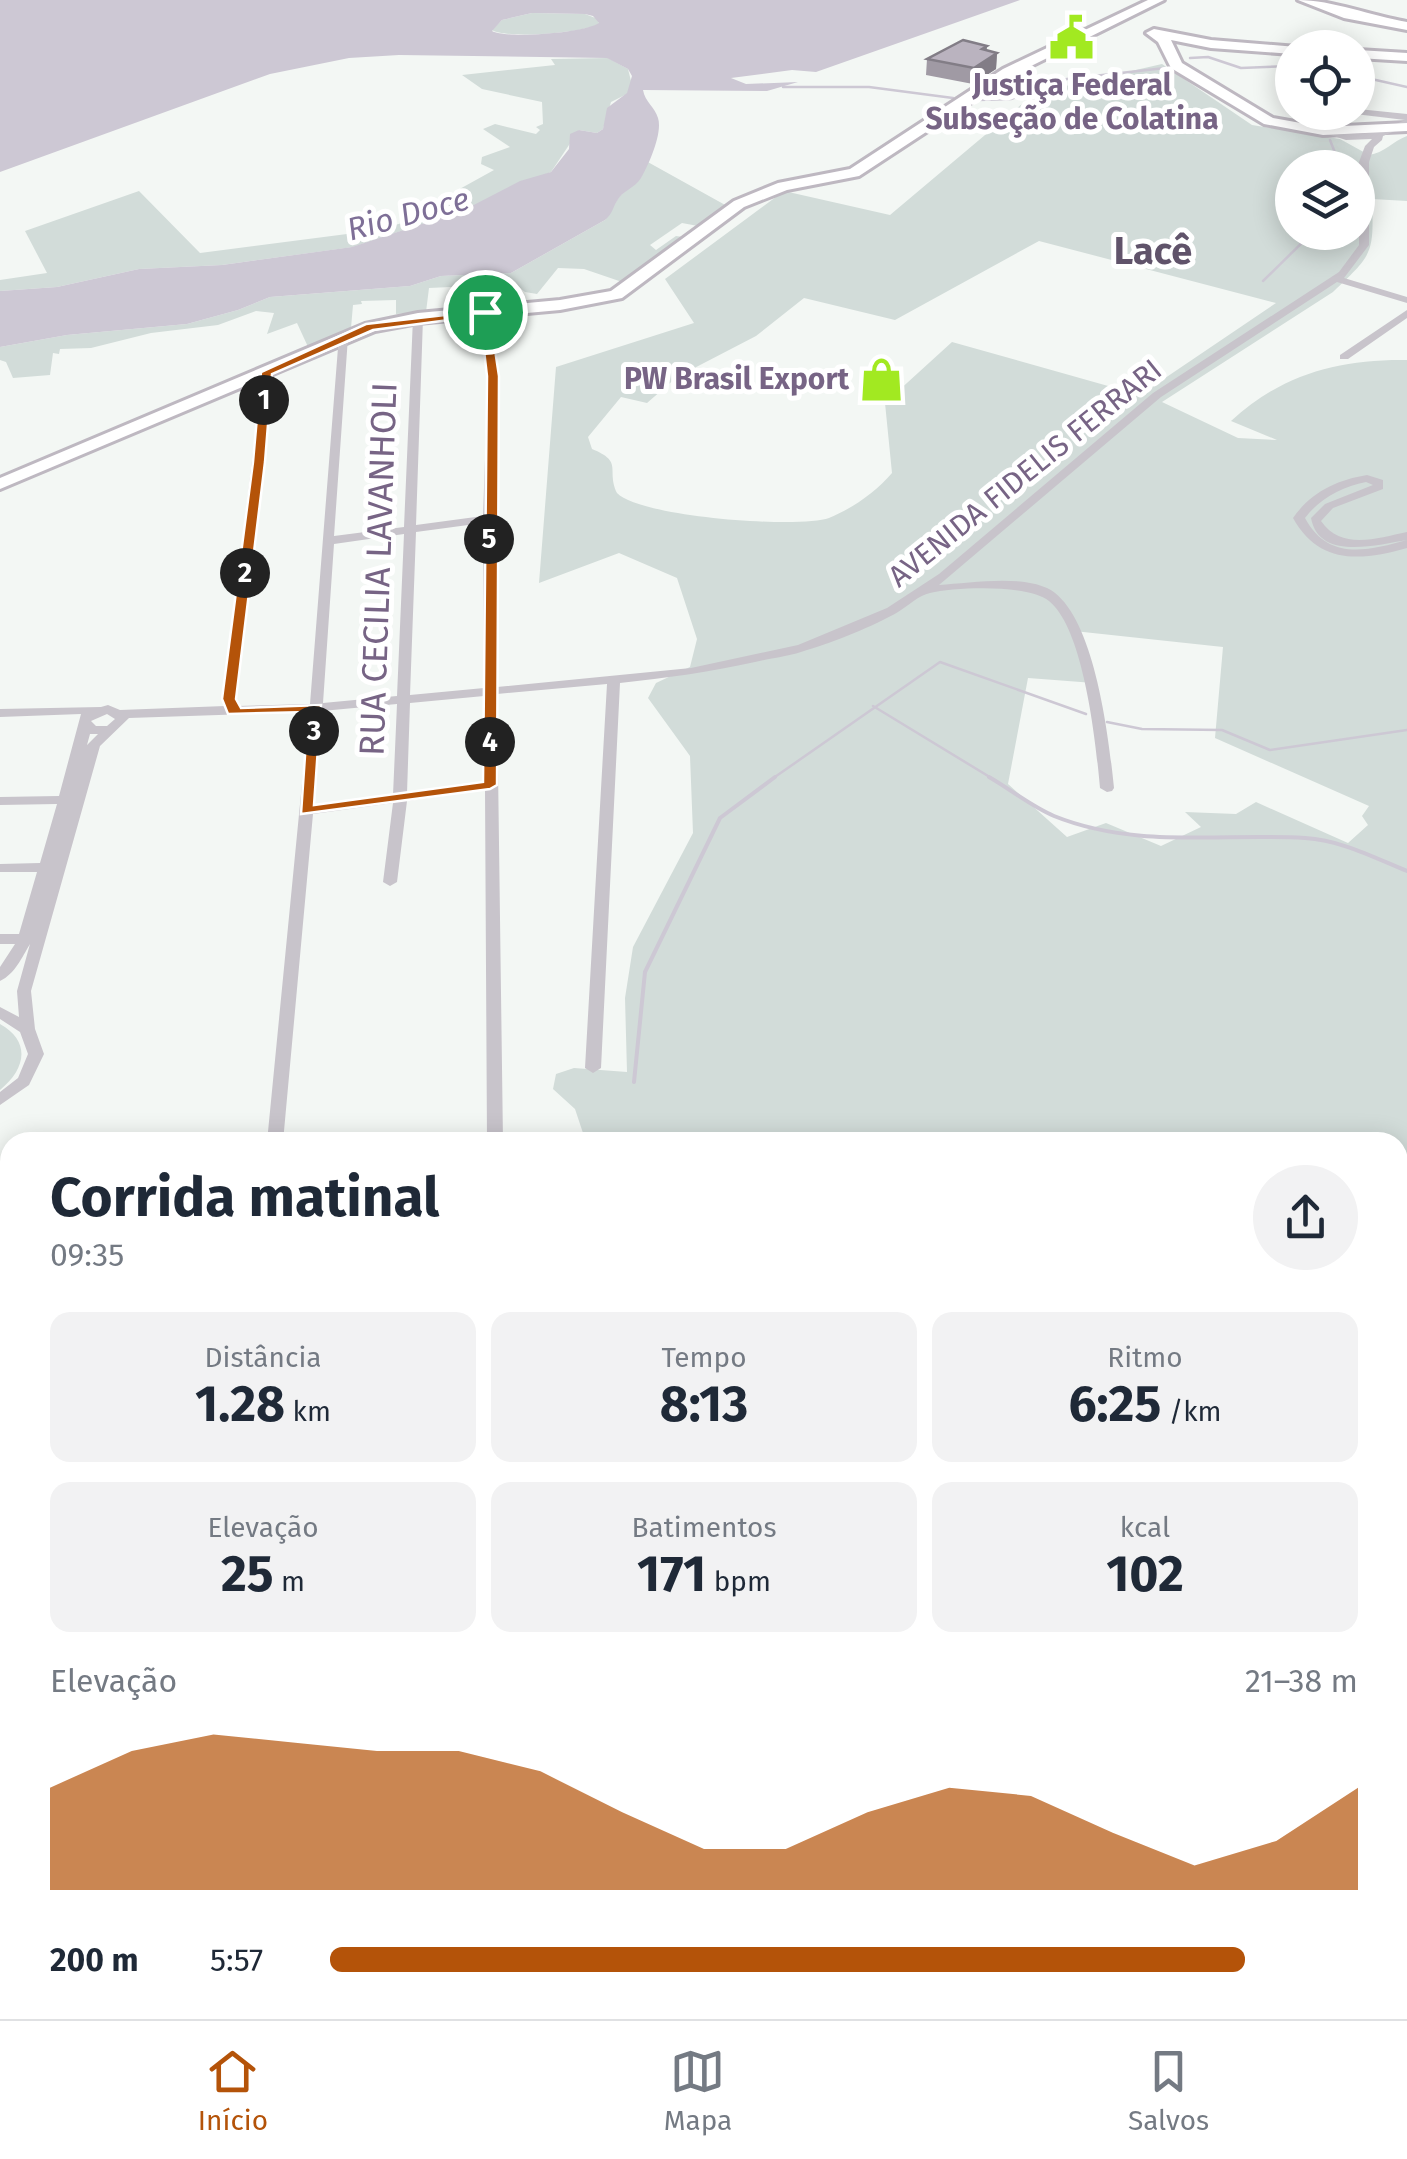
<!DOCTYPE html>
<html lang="pt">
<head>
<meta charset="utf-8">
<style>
	:root { --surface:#fff; --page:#f2f2f3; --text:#1f2937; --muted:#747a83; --line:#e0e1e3; --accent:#b45309 }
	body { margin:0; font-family:"Fira Sans",sans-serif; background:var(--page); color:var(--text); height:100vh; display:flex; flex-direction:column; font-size:38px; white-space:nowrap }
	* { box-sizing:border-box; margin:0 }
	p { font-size:32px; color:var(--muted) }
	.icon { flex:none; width:55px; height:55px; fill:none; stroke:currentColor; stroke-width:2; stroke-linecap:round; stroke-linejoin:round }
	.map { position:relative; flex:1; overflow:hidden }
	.drawer { position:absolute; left:0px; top:1132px; width:1408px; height:888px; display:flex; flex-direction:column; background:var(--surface); border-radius:30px 30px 0 0; box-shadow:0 5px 25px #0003 }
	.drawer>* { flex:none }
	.controls { position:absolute; left:1275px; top:30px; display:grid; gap:20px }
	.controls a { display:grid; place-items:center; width:100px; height:100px; border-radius:50%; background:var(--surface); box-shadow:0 5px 25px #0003; font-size:50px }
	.pin { position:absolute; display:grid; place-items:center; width:85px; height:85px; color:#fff; margin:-42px; border:5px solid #fff; border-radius:50%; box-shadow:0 2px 10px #0007 }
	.km { position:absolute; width:50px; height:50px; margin:-25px; border-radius:50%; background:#222; color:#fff; font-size:28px; line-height:50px; text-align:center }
	.round { display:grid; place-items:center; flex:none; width:105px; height:105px; border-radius:52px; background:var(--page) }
	.summary { display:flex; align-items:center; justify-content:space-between; height:170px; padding:0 50px }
	h1 { font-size:55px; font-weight:700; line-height:75px }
	.figures { display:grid; grid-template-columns:repeat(3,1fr); gap:15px; height:170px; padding:10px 50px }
	.figures div { display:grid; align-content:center; border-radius:20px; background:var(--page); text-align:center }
	.figures b { font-size:50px; font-weight:700 }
	.figures small { font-size:28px; font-weight:400 }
	.figures p { font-size:28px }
	.chart { height:280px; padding:20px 50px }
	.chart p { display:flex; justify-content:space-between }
	.chart svg { width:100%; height:180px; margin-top:10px; fill:var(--accent); opacity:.7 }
	ul { padding:0 50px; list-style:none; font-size:32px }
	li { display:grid; grid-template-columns:160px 120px 1fr; align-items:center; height:75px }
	li i { height:25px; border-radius:12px; background:var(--accent) }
	.menu { display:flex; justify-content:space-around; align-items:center; height:140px; border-top:2px solid var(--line); background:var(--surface); font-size:28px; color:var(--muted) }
	.menu a { display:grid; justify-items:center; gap:5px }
	.menu .active { color:var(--accent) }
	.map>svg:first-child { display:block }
	.green { fill:#d2dcd9; fill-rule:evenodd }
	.water { fill:#cdc8d4; fill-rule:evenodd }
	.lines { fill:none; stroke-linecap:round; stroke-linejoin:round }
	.stream-far2 { stroke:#cdc8d4; stroke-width:2.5 }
	.stream-far1 { stroke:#cdc8d4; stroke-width:4 }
	.stream { stroke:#cdc8d4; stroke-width:5 }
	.secondary-casing { stroke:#beb8c1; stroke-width:6 }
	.street { fill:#c8c4cb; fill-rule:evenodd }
	.secondary { fill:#fff; fill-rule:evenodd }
	.wall { fill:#a09aa4 }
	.shaded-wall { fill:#827d86 }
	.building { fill:#bab3bf; stroke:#827d86; stroke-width:2.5 }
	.route { fill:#b45309; stroke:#fff; stroke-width:2.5; fill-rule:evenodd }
	.labels { text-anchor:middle; stroke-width:10; stroke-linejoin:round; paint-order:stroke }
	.far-poi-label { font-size:30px; font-weight:bold; fill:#776485; stroke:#fff }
	.far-street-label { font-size:30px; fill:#776485; stroke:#fff }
	.far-water-label { font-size:32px; font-style:italic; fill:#7e6f97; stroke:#fff }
	.street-label { font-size:35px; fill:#776485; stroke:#fff }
	.far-district-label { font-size:38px; font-weight:bold; fill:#60536a; stroke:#fff }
</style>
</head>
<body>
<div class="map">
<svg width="1407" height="2019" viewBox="0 0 1407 2019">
	<rect width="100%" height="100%" fill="#f3f7f4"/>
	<path class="green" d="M 532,13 L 585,14 L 598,19 L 599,24 C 583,33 506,39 492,30 L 502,20 Z
		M 608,58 L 628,69 L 632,85 L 627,94 L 611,102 L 603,129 L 597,133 L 579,130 L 551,172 L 464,210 L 353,247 L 222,265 L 139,269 L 57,287 L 0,291 L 0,280 L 47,273 L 25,231 L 139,191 L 200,253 L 378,230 L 436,213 L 447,196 L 494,170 L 481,164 L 482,157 L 510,147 L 483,129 L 495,124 L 536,134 L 540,130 L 536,127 L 543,124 L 542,102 L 482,89 L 462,75 L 555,65 L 551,59 Z
		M 1162,64 L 1252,125 L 1340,139 L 1369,155 C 1384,153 1393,141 1407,136 L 1407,201 L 1372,199 C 1374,254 1373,254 1333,292 L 1162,402 L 1238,438 L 1277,440 L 1231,421 C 1282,374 1339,359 1407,360 L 1407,2019 L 0,2019 L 0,1735 L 10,1683 L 10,2010 L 1398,2010 L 1398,1142 L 586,1142 L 575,1109 L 553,1089 L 556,1074 L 574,1068 L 627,1072 L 625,998 L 633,947 L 693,833 L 690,756 L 648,698 L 656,683 L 690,667 L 697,639 L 677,578 L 619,553 L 539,583 L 556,367 L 694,323 L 665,279 L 784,191 L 890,215 L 1035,93 ZM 1292,168 L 1358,168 L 1358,232 L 1292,232 ZM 1039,241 L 1276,303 L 1140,395 L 952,342 L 885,403 L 892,473 C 876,492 853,508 829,518 C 799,529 639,517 617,493 C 606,469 624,462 592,449 L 588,437 L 621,397 L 647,403 L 677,377 L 756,336 L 804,298 L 895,320 ZM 1074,631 L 1223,647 L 1215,738 L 1369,806 L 1362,816 L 1368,825 L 1348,843 L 1256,802 L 1236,814 L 1185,812 L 1201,827 L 1161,846 L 1106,823 L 1067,837 L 1008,784 L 1028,678 L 1094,683 Z
		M 646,161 L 727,206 L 698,226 L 682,223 L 650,245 L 656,250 L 676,236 L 683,237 L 625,283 L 584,269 L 558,268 L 537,294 L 525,292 L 515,284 L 429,288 L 426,312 L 396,314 L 396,300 L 361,301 L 362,304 L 353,305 L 351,328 L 309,349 L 297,323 L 267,334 L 274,313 L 256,311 L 218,325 L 151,333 L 91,348 L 60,349 L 59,354 L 53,353 L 50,375 L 13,378 L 6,362 L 0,360 L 0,347 L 67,335 L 187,324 L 238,310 L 270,297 L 410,286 L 441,276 L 511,273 L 605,220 L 619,197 L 641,177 Z
		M 0,1024 C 32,1042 25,1070 0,1090 Z"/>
	<path class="water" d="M 0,0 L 1020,0 L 816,72 L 792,70 L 731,78 L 746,84 L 798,82 L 767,91 L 643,90 C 645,102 655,107 658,118 C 663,133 648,166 641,178 C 635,188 622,191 617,201 C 612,209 613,213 605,220 L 511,273 L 441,276 L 410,286 L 270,297 L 238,310 L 187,324 L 67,335 L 0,347 L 0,291 L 57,287 L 139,269 L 222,265 L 352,247 L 464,210 L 520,181 L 551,172 L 569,149 L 570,134 L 579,130 L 597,133 L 603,129 L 607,108 L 627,93 L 632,76 L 628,69 L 607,58 L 399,55 L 349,58 L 270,74 L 0,172 ZM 532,13 L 585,14 L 593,16 L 599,23 C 584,33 507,39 492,31 L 502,20 Z"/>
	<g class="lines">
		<path class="stream-far2" d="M 1190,58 L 1208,57 L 1241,68 L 1292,66
			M 1282,66 L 1292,78
			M 1358,76 L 1407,87
			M 783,87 L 869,87 L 953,98
			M 978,100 L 1011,99 L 1067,79 L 1165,68
			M 1317,112 L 1325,126
			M 1330,140 L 1341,168
			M 1263,281 L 1313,232
			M 873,706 L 993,779
			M 1107,722 L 1142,729 L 1222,730 L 1270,750 L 1407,730
			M 772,779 L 940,662 L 1086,714"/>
		<path class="stream-far1" d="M 989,777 C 1010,789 1032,807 1054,816 C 1136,849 1221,833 1305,838 C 1341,840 1375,858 1407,871
			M 634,1082 L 645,972 L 720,818 L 775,777"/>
		<path class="stream" d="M 0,1497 L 10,1496
			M 0,1945 L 10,1946
			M 334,2010 L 358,2019
			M 1119,2010 L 1128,2019"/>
		<defs>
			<path id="secondary" d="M 1148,0 L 1164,0 L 1013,75 L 859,176 L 787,190 L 744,207 L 622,298 L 560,310 L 418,323 L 375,331 L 0,489 L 0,478 L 365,324 L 418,313 L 560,300 L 611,291 L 734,201 L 778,183 L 850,169 L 1003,69 Z
				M 1298,0 C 1332,0 1372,16 1407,22 L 1407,30 L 1344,18 Z
				M 1154,29 L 1211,40 L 1297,47 L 1292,48 L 1292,54 L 1211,48 L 1171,40 L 1182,63 L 1273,118 L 1323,127 L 1407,123 L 1407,131 L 1323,135 L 1264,124 L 1171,68 L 1158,42 L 1146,33 Z
				M 1358,50 L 1407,53 L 1407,61 L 1358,58 Z"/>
		</defs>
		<use href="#secondary" class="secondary-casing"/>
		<path class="street" d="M 1358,109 L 1407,114 L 1407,126 L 1383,136 L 1382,140 L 1374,147 L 1369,162 L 1369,245 L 1344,278 L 1407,297 L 1407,303 L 1337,282 L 1161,397 L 939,585 C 970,583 1019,575 1047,588 C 1095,611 1109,740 1114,788 L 1112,791 L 1107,792 L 1100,788 C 1096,743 1084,629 1049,601 C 1028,584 956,587 930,593 C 919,595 908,606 898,612 C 874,626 834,642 807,650 C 791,656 772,658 755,662 C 710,672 666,678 620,683 L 601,1068 L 593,1073 L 585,1068 L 607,684 L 497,694 L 503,1142 L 487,1142 L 485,790 L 407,801 L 397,882 L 390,886 L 383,882 L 393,803 L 313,814 L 283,1142 L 267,1142 L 309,712 L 129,718 L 100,746 L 31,991 L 35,1029 L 44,1054 L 29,1085 L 0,1105 L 0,1092 L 18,1078 L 28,1054 L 20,1032 L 0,1019 L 0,1007 L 19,1017 L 17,991 L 30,944 C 22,957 15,974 0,981 L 0,967 L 15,944 L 0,944 L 0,934 L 19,934 L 37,872 L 0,872 L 0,864 L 40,863 L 57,804 L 0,805 L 0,797 L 59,796 L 81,714 L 0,717 L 0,709 L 101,707 L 108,705 L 120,710 L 225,706 L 223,699 L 263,370 L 272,372 L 235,699 L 238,706 L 310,704 L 339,335 L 348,337 L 334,536 L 404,527 L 413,318 L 418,315 L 423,318 L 416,525 L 483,516 L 488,375 L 480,312 L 485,309 L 490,312 L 498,375 L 495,519 L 497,687 L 691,668 L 798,645 L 887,608 L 939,574 L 1153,393 L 1339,272 L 1359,245 L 1359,162 L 1365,146 L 1372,139 L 1346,140 L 1318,131 L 1323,128 C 1358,138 1373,135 1405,120 L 1355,114 ZM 483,523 L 484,688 L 410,695 L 416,532 ZM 404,534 L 397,696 L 323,703 L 334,544 ZM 484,696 L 485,782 L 407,793 L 410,703 ZM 397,704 L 393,795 L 314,806 L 322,711 ZM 107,714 L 115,719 L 107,726 L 96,726 L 91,721 ZM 90,734 L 98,734 L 87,745 L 78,778 Z
			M 1407,310 L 1407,318 L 1348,359 L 1340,359 L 1340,355 Z
			M 1367,475 L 1383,480 L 1383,489 L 1333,508 L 1321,521 C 1342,551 1377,538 1407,532 L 1407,540 C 1376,545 1319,561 1311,518 L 1325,504 L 1373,485 L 1366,482 C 1342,487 1320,498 1305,518 C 1328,561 1367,551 1407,540 L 1407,548 C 1361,561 1319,565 1293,518 C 1311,492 1337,480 1367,475 Z
			M 0,1297 L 10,1297 L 10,1309 L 0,1309 Z
			M 0,1400 L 10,1400 L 10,1414 L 0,1414 Z"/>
		<use href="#secondary" class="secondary"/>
	</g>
	<path class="wall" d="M 997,53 L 996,69 L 973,84 L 926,75 L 927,59 Z"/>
	<path class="shaded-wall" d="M 987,46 L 986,60 L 997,53 L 996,69 L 973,84 L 974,68 L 982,49 Z"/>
	<path class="building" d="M 963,40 L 987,46 L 982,49 L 997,53 L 974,68 L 927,59 Z"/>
	<path class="route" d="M 489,310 L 499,376 L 497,785 L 490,789 L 301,814 L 308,712 L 228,714 L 222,699 L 253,462 L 261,372 L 366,324 ZM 480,316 L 487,376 L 483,782 L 314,805 L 321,705 L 241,708 L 236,699 L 265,462 L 272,374 L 373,330 Z"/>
	<defs>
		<symbol id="civic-bare" viewBox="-9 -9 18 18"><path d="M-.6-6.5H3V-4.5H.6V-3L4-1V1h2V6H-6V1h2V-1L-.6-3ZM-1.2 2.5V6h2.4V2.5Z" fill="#a2e921" stroke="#fff" stroke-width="2.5" paint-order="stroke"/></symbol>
		<symbol id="shop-bare" viewBox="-9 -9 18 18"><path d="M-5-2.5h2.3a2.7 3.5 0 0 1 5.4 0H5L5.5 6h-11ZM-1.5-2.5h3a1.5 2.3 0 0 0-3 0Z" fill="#a2e921" stroke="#fff" stroke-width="2.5" paint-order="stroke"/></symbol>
	</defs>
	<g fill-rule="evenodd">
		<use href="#civic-bare" x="1040" y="6" width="63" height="63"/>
		<use href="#shop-bare" x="850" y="348" width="63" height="63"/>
	</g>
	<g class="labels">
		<g class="far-poi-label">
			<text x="1072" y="95">Justiça Federal<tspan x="1072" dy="34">Subseção de Colatina</tspan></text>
			<text x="849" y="389" text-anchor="end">PW Brasil Export</text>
		</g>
		<g class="far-street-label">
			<text transform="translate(1025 473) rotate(-39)" y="10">AVENIDA FIDELIS FERRARI</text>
		</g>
		<g class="far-water-label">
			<text transform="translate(408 214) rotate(-15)" y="11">Rio Doce</text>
		</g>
		<g class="street-label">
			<text transform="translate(378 569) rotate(-88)" y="12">RUA CECILIA LAVANHOLI</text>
		</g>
		<g class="far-district-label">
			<text x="1153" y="264">Lacê</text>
		</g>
	</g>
</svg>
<div class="controls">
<a><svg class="icon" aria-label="locate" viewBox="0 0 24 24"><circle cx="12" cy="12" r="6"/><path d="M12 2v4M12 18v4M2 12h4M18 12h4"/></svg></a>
<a><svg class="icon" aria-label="layers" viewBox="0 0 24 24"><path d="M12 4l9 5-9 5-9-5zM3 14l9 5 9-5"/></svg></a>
</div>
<div class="pin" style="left:485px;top:312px;background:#1e9e55"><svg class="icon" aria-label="arrive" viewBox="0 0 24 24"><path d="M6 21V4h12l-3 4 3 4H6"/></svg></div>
<b class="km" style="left:264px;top:400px">1</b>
<b class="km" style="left:245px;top:573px">2</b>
<b class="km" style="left:314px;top:731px">3</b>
<b class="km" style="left:490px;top:742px">4</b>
<b class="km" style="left:489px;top:539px">5</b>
<section class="drawer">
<div class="summary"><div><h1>Corrida matinal</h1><p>09:35</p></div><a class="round"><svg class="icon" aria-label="share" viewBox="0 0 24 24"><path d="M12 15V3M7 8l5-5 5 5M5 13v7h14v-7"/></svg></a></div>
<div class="figures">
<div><p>Distância</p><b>1.28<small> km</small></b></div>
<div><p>Tempo</p><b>8:13</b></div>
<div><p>Ritmo</p><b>6:25<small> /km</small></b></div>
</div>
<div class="figures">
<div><p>Elevação</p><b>25<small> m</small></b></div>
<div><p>Batimentos</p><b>171<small> bpm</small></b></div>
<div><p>kcal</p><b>102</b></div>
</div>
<div class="chart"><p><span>Elevação</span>21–38 m</p>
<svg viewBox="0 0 160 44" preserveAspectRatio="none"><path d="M0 44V19L10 10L20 6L30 8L40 10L50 10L60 15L70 25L80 34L90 34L100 25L110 19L120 21L130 30L140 38L150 32L160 19V44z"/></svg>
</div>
<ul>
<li><b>200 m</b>5:57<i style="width:89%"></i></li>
</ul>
</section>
</div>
<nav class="menu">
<a class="active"><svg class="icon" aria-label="home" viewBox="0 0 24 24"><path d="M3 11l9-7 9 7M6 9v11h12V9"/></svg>Início</a>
<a><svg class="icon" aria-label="map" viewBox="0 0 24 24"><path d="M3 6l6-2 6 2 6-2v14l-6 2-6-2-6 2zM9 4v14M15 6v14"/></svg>Mapa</a>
<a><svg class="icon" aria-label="saved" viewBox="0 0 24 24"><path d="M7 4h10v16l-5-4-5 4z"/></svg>Salvos</a>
</nav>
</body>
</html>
